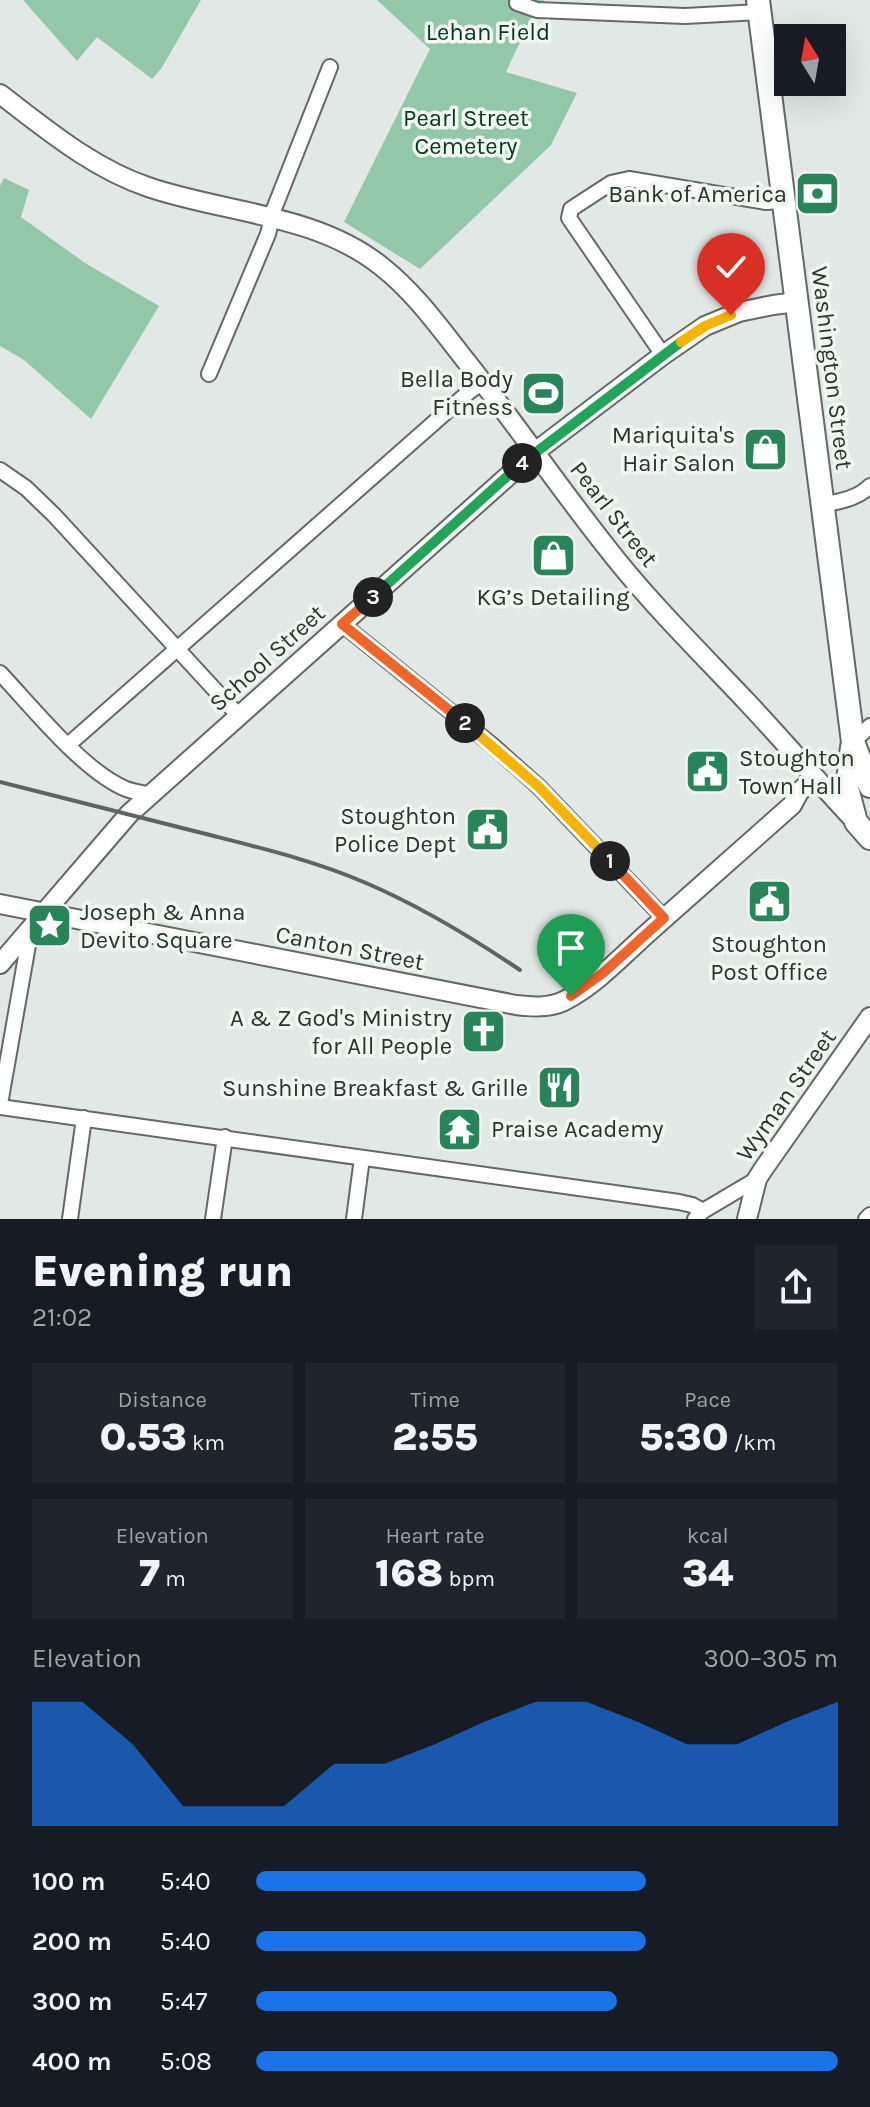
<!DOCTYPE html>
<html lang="en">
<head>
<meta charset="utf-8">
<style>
	:root { --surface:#171b24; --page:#20242c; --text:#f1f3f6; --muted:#9ea1a6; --accent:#1a73e8 }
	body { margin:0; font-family:Karla,sans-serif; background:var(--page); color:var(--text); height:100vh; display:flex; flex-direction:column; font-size:30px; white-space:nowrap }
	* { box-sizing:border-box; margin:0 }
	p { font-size:26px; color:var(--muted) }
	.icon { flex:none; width:44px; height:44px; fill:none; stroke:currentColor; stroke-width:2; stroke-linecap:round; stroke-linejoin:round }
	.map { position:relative; height:1219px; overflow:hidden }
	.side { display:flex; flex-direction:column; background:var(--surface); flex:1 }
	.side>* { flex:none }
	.needle { width:52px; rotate:349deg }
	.fabs { position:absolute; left:774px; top:24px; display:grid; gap:16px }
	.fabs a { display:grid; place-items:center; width:72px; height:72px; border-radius:0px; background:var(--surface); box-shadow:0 8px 32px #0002; font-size:40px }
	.pin { position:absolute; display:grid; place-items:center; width:68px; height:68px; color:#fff; margin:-82px -34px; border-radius:50% 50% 50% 0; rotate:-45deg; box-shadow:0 0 8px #0007 }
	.pin .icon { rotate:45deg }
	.km { position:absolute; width:40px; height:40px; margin:-20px; border-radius:50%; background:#222; color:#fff; font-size:22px; line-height:40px; text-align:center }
	.round { display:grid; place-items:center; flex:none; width:84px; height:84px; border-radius:0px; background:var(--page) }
	.headline { display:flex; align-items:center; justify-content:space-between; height:136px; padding:0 32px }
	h1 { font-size:44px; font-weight:800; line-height:60px }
	.metrics { display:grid; grid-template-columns:repeat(3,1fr); gap:12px; height:136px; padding:8px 32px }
	.metrics div { display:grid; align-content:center; border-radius:0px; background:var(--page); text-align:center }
	.metrics b { font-size:40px; font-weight:800 }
	.metrics small { font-size:22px; font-weight:400 }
	.metrics p { font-size:22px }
	.chart { height:224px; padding:16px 32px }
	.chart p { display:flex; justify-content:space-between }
	.chart svg { width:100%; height:144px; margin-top:8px; fill:var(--accent); opacity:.7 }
	ul { padding:0 32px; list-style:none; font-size:26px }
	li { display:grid; grid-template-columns:128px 96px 1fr; align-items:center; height:60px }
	li i { height:20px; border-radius:10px; background:var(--accent) }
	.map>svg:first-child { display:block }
	.green { fill:#92c7aa }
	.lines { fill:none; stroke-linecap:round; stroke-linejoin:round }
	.street-casing { stroke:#646966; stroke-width:18 }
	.secondary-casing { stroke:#646966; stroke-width:22 }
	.primary-casing { stroke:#646966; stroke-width:26 }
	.street { stroke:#fff; stroke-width:14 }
	.secondary { stroke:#fff; stroke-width:18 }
	.primary { stroke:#fff; stroke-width:22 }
	.rail { stroke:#606461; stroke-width:4 }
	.split-1-casing { stroke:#fff; stroke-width:16 }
	.split-2-casing { stroke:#fff; stroke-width:16 }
	.split-3-casing { stroke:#fff; stroke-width:16 }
	.split-4-casing { stroke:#fff; stroke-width:16 }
	.split-5-casing { stroke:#fff; stroke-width:16 }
	.split-6-casing { stroke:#fff; stroke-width:16 }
	.split-1 { stroke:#f0652b; stroke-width:10 }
	.split-2 { stroke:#f5b400; stroke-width:10 }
	.split-3 { stroke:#f0652b; stroke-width:10 }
	.split-4 { stroke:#22a559; stroke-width:10 }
	.split-5 { stroke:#22a559; stroke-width:10 }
	.split-6 { stroke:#f5b400; stroke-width:10 }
	.labels { text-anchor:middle; stroke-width:7; stroke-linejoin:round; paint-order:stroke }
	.park-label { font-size:24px; fill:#063723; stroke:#f0f6f2 }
	.poi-label { font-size:24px; fill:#2f312f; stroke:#f0f6f2; text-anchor:end }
	.street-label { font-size:24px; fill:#2f312f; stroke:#f0f6f2 }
</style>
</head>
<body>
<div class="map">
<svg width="870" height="1219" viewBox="0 0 870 1219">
	<rect width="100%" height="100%" fill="#e2e8e5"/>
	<path class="green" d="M 23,0 L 201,0 L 161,69 L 152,79 L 97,37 L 77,61 Z
		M 377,0 L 544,0 L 531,18 L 506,72 L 577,93 L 551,145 L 420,269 L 344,222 L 430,49 Z
		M 4,178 L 29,190 L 21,217 L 85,263 L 159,306 L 91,419 L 24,360 L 0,346 L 0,186 Z"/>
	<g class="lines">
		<defs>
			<path id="street" d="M 517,3 L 537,10 L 685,16 L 760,12
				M 663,355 L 569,218 L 571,209 L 611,183 L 629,179 L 766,202 L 784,201
				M 209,374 L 268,234 L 274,209 L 330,67
				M 0,470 L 26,488 L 54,515 L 239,716
				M 823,505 C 840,501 857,499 870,486
				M 342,624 L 492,745 L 539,787 L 664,918
				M 0,673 C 33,708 83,771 126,789 C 134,792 143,793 151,795
				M 853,742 L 870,726
				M 68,745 L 470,391 L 483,382
				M 0,1104 L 31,928
				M 0,1107 L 679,1202 L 692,1205 L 703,1211
				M 70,1219 L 84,1118
				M 213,1219 L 225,1137
				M 354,1219 L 362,1158
				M 695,1219 L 703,1211 L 757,1179
				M 866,1219 L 870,1215"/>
			<path id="secondary" d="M 0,94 C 46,129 92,168 148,187 C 224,213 316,214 381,266 C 413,291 437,324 462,356 C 511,417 555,482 604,544 C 647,600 698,650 746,701 C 784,741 819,783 856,822
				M 0,904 L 516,1005 C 533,1007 549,1008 564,1001 C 597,984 623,955 650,931 C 697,889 745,847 792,805 L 799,792 L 815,778
				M 0,964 L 129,814 L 535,452 L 663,355 L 705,326 L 739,312 L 773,305 L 797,302
				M 747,1219 L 757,1179 L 762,1171 L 870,1017"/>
			<path id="primary" d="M 758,0 L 853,742 L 870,786
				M 852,747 L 847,788 L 856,822 L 870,838"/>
		</defs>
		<use href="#street" class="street-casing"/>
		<use href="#secondary" class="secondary-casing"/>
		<use href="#primary" class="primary-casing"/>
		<use href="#street" class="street"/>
		<use href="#secondary" class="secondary"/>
		<use href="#primary" class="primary"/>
		<path class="rail" d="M 0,782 C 67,799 135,816 202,833 C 257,847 313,860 366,883 C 420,906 471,937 520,970"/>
	</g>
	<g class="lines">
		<defs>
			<path id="split-1" d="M 571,996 L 603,973 L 664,918 L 610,861"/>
			<path id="split-2" d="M 465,723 L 539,787 L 610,861"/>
			<path id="split-3" d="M 373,597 L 342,624 L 465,723"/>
			<path id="split-4" d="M 373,597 L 522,463"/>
			<path id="split-5" d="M 522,463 L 681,342"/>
			<path id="split-6" d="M 681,342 L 705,326 L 731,315"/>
		</defs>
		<use href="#split-1" class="split-1-casing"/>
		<use href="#split-2" class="split-2-casing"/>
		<use href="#split-3" class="split-3-casing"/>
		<use href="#split-4" class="split-4-casing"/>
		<use href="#split-5" class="split-5-casing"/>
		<use href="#split-6" class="split-6-casing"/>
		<use href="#split-1" class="split-1"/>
		<use href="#split-2" class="split-2"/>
		<use href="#split-3" class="split-3"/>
		<use href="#split-4" class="split-4"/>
		<use href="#split-5" class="split-5"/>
		<use href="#split-6" class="split-6"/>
	</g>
	<defs>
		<symbol id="bank-square" viewBox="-11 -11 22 22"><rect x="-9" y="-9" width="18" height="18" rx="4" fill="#27845b" stroke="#f0f6f2"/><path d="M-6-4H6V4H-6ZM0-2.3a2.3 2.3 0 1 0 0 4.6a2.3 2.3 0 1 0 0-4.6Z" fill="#fff"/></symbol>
		<symbol id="stadium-square" viewBox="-11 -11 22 22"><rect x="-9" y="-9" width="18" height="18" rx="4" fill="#27845b" stroke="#f0f6f2"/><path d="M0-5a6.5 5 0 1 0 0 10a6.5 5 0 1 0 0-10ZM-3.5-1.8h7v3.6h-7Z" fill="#fff"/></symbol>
		<symbol id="shop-square" viewBox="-11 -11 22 22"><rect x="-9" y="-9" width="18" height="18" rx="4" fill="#27845b" stroke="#f0f6f2"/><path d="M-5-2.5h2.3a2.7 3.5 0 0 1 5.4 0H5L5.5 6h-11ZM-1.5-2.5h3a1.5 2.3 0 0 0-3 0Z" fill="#fff"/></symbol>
		<symbol id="civic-square" viewBox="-11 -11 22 22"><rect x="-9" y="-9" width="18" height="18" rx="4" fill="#27845b" stroke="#f0f6f2"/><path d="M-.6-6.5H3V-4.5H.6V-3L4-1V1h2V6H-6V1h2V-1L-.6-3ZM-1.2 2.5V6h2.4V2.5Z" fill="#fff"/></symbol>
		<symbol id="sight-square" viewBox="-11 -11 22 22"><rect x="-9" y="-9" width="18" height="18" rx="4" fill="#27845b" stroke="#f0f6f2"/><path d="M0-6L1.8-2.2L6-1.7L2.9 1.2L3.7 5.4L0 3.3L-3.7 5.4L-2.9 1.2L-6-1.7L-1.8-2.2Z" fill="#fff"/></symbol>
		<symbol id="church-square" viewBox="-11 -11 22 22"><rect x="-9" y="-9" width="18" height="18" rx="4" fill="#27845b" stroke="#f0f6f2"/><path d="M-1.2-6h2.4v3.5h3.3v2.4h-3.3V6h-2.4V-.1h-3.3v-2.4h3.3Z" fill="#fff"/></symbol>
		<symbol id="restaurant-square" viewBox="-11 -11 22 22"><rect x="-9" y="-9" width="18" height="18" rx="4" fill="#27845b" stroke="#f0f6f2"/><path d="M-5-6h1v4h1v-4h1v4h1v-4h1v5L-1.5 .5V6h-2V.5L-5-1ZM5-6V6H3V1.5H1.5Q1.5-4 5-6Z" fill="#fff"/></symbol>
		<symbol id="temple-square" viewBox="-11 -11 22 22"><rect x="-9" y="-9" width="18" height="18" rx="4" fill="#27845b" stroke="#f0f6f2"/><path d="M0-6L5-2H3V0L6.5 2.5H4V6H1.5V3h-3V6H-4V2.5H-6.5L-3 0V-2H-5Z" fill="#fff"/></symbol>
	</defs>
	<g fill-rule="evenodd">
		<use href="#bank-square" x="792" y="168" width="51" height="51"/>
		<use href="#stadium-square" x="518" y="368" width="51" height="51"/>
		<use href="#shop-square" x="740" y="424" width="51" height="51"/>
		<use href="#shop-square" x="528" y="530" width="51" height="51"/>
		<use href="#civic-square" x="682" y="746" width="51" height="51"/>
		<use href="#civic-square" x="462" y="804" width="51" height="51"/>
		<use href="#civic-square" x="744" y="876" width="51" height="51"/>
		<use href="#sight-square" x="24" y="900" width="51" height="51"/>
		<use href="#church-square" x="458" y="1006" width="51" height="51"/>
		<use href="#restaurant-square" x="534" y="1062" width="51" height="51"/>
		<use href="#temple-square" x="434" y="1104" width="51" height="51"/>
	</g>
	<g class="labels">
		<g class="park-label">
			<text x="488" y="40">Lehan Field</text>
			<text x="466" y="126">Pearl Street<tspan x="466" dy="28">Cemetery</tspan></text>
		</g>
		<g class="poi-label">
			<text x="787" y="202">Bank of America</text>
			<text x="513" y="387">Bella Body<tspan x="513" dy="28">Fitness</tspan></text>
			<text x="735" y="443">Mariquita's<tspan x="735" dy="28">Hair Salon</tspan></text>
			<text x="553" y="605" text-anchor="middle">KG’s Detailing</text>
			<text x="739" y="766" text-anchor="start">Stoughton<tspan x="739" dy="28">Town Hall</tspan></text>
			<text x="456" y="824">Stoughton<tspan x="456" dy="28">Police Dept</tspan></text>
			<text x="80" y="920" text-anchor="start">Joseph &amp; Anna<tspan x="80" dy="28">Devito Square</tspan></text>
			<text x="769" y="952" text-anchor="middle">Stoughton<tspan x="769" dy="28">Post Office</tspan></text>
			<text x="452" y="1026">A &amp; Z God's Ministry<tspan x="452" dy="28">for All People</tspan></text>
			<text x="528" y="1096">Sunshine Breakfast &amp; Grille</text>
			<text x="491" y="1137" text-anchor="start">Praise Academy</text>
		</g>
		<g class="street-label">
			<text transform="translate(832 368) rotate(83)" y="8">Washington Street</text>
			<text transform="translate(614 514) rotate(52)" y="8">Pearl Street</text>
			<text transform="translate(267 658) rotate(-42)" y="8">School Street</text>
			<text transform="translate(350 948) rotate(11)" y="8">Canton Street</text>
			<text transform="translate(786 1095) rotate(-55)" y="8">Wyman Street</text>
		</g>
	</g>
</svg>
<div class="fabs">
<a><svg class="needle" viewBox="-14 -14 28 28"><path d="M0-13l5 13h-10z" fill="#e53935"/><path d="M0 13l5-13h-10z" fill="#9ea1a6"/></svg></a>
</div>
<div class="pin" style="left:571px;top:996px;background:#1e9e55"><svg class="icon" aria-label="arrive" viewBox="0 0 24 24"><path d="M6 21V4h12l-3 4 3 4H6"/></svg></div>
<div class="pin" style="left:731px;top:315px;background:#d93025"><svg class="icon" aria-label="check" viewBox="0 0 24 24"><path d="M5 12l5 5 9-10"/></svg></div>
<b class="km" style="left:610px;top:861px">1</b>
<b class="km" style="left:465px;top:723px">2</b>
<b class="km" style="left:373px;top:597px">3</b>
<b class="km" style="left:522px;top:463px">4</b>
</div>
<section class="side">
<div class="headline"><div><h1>Evening run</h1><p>21:02</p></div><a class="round"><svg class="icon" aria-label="share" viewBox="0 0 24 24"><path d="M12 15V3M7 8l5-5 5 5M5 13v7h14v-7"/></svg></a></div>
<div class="metrics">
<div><p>Distance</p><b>0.53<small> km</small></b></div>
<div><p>Time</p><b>2:55</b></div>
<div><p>Pace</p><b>5:30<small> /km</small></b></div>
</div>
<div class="metrics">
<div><p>Elevation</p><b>7<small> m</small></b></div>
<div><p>Heart rate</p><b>168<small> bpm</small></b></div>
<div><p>kcal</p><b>34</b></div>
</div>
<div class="chart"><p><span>Elevation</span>300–305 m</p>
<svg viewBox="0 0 160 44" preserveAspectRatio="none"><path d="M0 44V6L10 6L20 19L30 38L40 38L50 38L60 25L70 25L80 19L90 12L100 6L110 6L120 12L130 19L140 19L150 12L160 6V44z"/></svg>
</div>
<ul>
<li><b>100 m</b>5:40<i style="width:67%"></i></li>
<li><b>200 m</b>5:40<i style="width:67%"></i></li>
<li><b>300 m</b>5:47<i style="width:62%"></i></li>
<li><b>400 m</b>5:08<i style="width:100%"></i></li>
</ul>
</section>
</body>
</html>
